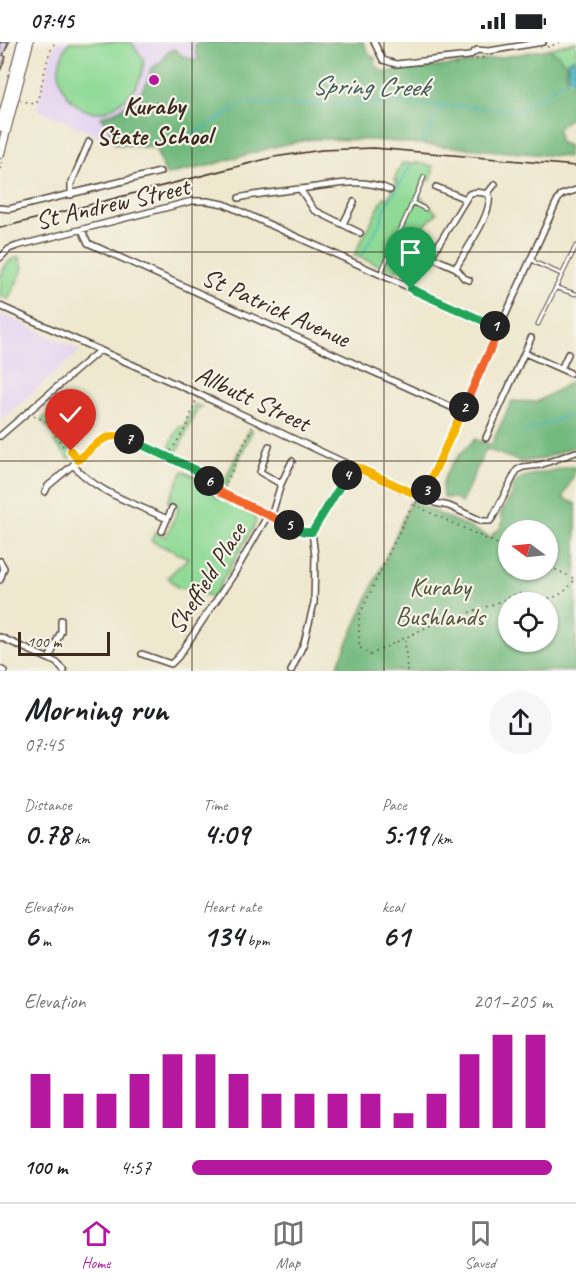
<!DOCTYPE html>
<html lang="en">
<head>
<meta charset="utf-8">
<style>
	:root { --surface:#fff; --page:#f6f6f6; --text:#202124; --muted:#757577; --line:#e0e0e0; --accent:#b5179e }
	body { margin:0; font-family:Caveat,sans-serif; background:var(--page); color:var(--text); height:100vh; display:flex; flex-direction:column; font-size:22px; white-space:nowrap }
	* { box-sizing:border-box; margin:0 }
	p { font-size:20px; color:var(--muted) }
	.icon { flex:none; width:33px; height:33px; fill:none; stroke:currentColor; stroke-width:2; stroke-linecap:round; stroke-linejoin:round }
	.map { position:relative; height:629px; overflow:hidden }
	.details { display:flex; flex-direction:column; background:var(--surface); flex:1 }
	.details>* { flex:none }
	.needle { width:39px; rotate:285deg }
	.tools { position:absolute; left:498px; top:478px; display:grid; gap:12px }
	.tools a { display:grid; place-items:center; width:60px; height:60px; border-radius:50%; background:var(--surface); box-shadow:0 2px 4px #0004; font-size:30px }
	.scale { position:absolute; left:18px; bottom:15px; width:92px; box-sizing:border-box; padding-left:6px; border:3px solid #3b2a1e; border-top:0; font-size:16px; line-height:21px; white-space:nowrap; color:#3b2a1e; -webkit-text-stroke:4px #f7f3e8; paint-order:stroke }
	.pin { position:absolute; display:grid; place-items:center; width:51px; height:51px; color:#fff; margin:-62px -26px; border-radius:50% 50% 50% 0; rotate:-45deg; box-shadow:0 0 6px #0007 }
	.pin .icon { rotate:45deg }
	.km { position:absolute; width:30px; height:30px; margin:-15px; border-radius:50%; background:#222; color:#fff; font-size:16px; line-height:30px; text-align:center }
	.round { display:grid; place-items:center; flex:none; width:63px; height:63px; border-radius:32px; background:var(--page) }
	.head { display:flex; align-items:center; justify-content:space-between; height:102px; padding:0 24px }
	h1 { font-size:33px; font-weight:600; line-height:45px }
	.figures { display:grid; grid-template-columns:repeat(3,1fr); gap:9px; height:102px; padding:6px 24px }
	.figures div { display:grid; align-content:center }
	.figures b { font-size:30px; font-weight:600 }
	.figures small { font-size:16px; font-weight:400 }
	.figures p { font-size:16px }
	.chart { height:168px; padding:12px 24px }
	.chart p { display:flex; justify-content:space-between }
	.chart svg { width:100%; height:108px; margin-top:6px; stroke:var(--accent); stroke-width:6 }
	ul { padding:0 24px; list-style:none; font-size:20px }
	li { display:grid; grid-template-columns:96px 72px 1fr; align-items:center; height:45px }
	li i { height:15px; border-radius:8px; background:var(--accent) }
	.status { display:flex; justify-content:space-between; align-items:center; height:42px; padding:0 30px; background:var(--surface); direction:ltr }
	.status svg { height:16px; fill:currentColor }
	.tab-bar { display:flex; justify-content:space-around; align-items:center; height:84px; border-top:2px solid var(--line); background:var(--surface); font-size:16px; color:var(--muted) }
	.tab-bar a { display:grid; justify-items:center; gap:3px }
	.tab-bar .active { color:var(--accent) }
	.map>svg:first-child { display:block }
	.built { fill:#e4d3f2 }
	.green { fill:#8fda96; stroke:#65825a; stroke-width:1.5 }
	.forest { fill:#73ba7f; stroke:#57724e; stroke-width:1.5; fill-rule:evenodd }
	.water { fill:#45b3c0; stroke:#406e6f; stroke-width:1.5 }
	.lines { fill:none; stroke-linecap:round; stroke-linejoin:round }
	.stream { stroke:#45b3c0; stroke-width:1.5 }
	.building { fill:#c7b7f3 }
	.service-casing { stroke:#564639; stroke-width:5 }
	.minor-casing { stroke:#564639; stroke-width:8 }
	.secondary-casing { stroke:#564639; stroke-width:10 }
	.path { stroke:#564639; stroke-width:1.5; stroke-dasharray:1.5 4.5; stroke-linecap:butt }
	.service { stroke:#fff; stroke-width:3 }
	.minor { stroke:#fff; stroke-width:5 }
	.secondary { stroke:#fff; stroke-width:8 }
	.rail { stroke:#3b2a1e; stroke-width:1.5 }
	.split-1-casing { stroke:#fff; stroke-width:12 }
	.split-2-casing { stroke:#fff; stroke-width:12 }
	.split-3-casing { stroke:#fff; stroke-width:12 }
	.split-4-casing { stroke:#fff; stroke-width:12 }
	.split-5-casing { stroke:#fff; stroke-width:12 }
	.split-6-casing { stroke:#fff; stroke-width:12 }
	.split-7-casing { stroke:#fff; stroke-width:12 }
	.split-8-casing { stroke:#fff; stroke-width:12 }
	.split-1 { stroke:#22a559; stroke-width:8 }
	.split-2 { stroke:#f0652b; stroke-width:8 }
	.split-3 { stroke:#f5b400; stroke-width:8 }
	.split-4 { stroke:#f5b400; stroke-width:8 }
	.split-5 { stroke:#22a559; stroke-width:8 }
	.split-6 { stroke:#f0652b; stroke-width:8 }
	.split-7 { stroke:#22a559; stroke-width:8 }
	.split-8 { stroke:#f5b400; stroke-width:8 }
	.grid { fill:none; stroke:#3b2a1e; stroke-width:1.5; stroke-opacity:0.55 }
	.poi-dot { fill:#b5179e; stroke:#f7f3e8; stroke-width:2 }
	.labels { text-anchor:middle; stroke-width:4.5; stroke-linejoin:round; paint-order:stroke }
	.poi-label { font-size:26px; font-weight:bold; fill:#3b2a1e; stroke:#f7f3e8 }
	.street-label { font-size:26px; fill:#3b2a1e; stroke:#f7f3e8 }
	.park-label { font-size:26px; fill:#50563c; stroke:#f7f3e8 }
	.water-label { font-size:27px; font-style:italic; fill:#3e5a57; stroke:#f7f3e8 }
</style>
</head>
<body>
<div class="status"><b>07:45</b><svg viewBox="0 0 49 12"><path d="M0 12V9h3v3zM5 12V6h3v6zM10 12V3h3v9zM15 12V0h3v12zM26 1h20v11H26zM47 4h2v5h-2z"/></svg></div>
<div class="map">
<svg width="576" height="629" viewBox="0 0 576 629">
	<rect width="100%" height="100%" fill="#f7f3e8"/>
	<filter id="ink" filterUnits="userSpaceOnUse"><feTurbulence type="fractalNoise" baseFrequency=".0167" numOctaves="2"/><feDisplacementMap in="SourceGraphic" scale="12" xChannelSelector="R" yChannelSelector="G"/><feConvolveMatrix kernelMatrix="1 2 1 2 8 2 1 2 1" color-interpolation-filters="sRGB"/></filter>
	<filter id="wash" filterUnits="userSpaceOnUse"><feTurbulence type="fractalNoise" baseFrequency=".008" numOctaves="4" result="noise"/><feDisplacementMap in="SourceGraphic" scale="24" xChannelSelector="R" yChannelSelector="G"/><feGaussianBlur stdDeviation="1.35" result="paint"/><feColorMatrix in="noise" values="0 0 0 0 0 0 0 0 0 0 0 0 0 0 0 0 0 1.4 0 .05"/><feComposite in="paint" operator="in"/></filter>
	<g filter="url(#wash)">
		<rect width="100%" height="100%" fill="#eee8cf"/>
		<path class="built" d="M 57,0 L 260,0 L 271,97 L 163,126 L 155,106 L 115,102 L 37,67 L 51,12 Z
			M 0,271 L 80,309 L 0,379 Z"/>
		<path class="green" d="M 69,0 L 131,0 L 144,18 C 142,35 138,47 123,58 C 118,61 113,66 108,68 C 82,78 57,50 59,26 C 59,17 64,8 69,0 Z
			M 576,0 L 576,67 L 548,7 Z
			M 402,121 L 418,121 L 433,124 L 433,130 L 430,139 L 426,138 L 419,153 L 437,171 L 417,191 L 418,196 L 400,219 L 397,230 L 354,213 L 384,155 L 388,156 L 397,140 L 394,138 Z
			M 20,215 L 23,227 L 9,257 L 0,255 C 0,238 0,218 20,215 Z
			M 194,362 L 202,365 L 198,366 L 176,412 L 168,408 L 178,386 L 185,384 Z
			M 45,374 L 76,411 L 69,417 L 54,400 L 55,394 L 41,378 Z
			M 249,388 L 252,389 L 226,446 L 222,444 Z
			M 183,429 L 198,436 L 217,456 L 253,472 L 256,477 L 255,483 L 213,555 L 177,545 L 168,535 L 188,516 L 151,499 L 155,490 L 166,495 L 179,465 L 168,460 Z"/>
		<path class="forest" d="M 198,0 L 230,0 L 235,3 L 235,0 L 363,0 L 370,13 L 375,16 L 376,23 L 383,30 L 455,23 L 457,25 L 457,23 L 548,7 L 557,12 L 566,22 L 567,39 L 576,46 L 576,72 L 558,86 L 559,100 L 569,104 L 568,115 L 375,98 L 311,97 L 273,105 L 204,125 L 166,133 L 155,106 L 115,102 L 108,83 L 101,76 L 102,74 C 122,70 149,48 151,27 L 163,18 L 166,11 L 174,7 C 182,14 189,18 200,18 L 196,12 L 195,2 Z
			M 576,337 L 576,404 L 542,417 L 521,420 L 486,407 L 461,461 L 454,456 L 444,456 C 435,434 461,411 475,397 L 491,403 L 512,359 L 537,360 Z
			M 568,425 L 574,425 L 576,428 L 563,456 L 576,462 L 576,629 L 335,629 L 411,459 L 492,496 L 493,491 L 500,487 L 503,479 L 500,471 L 512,453 L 512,447 L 516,440 L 523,435 ZM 508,489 L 548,489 L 548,528 L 508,528 ZM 508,561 L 548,561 L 548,600 L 508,600 Z"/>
		<path class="water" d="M 571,17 L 576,17 L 576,43 L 569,35 L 567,19 Z"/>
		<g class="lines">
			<path class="stream" d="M 169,97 L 192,94 L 244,61 L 310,63 L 403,61 L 522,68 L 569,35
				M 420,102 L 443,64
				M 361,215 L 381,179 L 385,165 L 404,136 L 411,122
				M 523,390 L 576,371"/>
		</g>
		<g id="blocks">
			<path class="building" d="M 0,0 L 9,0 L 3,13 L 6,15 L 0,29 Z"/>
		</g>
	</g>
	<g filter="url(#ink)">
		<use href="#blocks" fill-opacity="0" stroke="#564639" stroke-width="1.5"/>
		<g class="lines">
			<defs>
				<path id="service" d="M 413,161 L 425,167
					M 531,217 L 536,221 L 561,232
					M 380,233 L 424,135
					M 557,246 L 576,252
					M 538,282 L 576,204"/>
				<path id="minor" d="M 374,0 L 383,18 L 396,22 L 469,14 L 477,8 L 489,9 L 543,0
					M 436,145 L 466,157
					M 300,147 L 314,168 L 360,191
					M 487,152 L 495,142
					M 71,153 L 71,142 L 89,100
					M 239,156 C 259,151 278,150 299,147 C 331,144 360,134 390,148
					M 0,166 L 9,167 L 160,130
					M 343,182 L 354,160
					M 82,188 L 88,201 L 462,370
					M 431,215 L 469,152 C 476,149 482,150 489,153 C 493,172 464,210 456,226
					M 0,216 L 9,207 L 17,204 L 192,159 L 207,159 L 224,162 L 499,286
					M 418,233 L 431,215 L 456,226 L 464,236 L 469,238
					M 0,264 L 194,350 L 405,449 L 415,452 L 423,451 L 435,461 L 449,464 L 482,479 L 490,479 L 493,475 L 517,428 L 523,425 L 540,423 L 576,410
					M 525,311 L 570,331
					M 561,327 L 568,312
					M 0,394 L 100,308
					M 486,396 L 531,296
					M 269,404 L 260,430 L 281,442 L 271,475
					M 73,423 C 97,451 134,461 167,477
					M 281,442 L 292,419
					M 45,450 L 48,444 L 106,395 L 120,393 L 201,431 L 222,451 L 305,490 L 312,490
					M 423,451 L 427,447 L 556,161 L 561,153 L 576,148
					M 162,489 L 172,466
					M 0,519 L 4,526 L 0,538
					M 0,595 L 49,617 L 57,621 L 64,629
					M 142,612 L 171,622 L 178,615 L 234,532 L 268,473
					M 49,617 L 61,589 L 61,578
					M 0,627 L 4,629
					M 291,629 L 304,601 L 314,561 L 315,514 L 312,490 L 352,423"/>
				<path id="secondary" d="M 0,85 L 22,0
					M 0,112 L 29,0"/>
			</defs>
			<use href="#service" class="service-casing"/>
			<use href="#minor" class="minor-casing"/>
			<use href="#secondary" class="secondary-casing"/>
			<path class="path" d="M 547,5 L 563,0
				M 476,17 L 486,15
				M 20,58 L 34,62 L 37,61 L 49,12 L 55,0
				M 0,127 L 2,120
				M 34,374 L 46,379 L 63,404 L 76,415
				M 171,409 L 187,384 L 196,358
				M 224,446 L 252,385
				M 423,459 L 413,461 L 359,574 L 359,605 L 370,613 L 429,584 L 494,562 L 518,551 C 543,559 559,561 575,537 L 548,524
				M 414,463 L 508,507
				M 405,598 L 407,629"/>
			<use href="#service" class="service"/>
			<use href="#minor" class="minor"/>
			<use href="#secondary" class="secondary"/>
			<path class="rail" d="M 0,186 L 274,115 L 322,108 L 374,106 L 576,124"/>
		</g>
	</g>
	<g class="lines" filter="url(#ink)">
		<defs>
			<path id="split-1" d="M 411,247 L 495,284"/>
			<path id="split-2" d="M 464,365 L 500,286 L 495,284"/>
			<path id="split-3" d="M 426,448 L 464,365"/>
			<path id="split-4" d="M 347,433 L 352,423 L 415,452 L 423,452 L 426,448"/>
			<path id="split-5" d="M 289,483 L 304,490 L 312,490 L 347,433"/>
			<path id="split-6" d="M 209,439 L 222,451 L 289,483"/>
			<path id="split-7" d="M 129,397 L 194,427 L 209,439"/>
			<path id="split-8" d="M 71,409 L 78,418 C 95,404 106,387 129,397"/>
		</defs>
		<use href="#split-1" class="split-1-casing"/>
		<use href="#split-2" class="split-2-casing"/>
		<use href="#split-3" class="split-3-casing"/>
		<use href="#split-4" class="split-4-casing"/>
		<use href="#split-5" class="split-5-casing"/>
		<use href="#split-6" class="split-6-casing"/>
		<use href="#split-7" class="split-7-casing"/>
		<use href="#split-8" class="split-8-casing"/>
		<use href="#split-1" class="split-1"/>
		<use href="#split-2" class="split-2"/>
		<use href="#split-3" class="split-3"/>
		<use href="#split-4" class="split-4"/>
		<use href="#split-5" class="split-5"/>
		<use href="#split-6" class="split-6"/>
		<use href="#split-7" class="split-7"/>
		<use href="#split-8" class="split-8"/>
	</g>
	<path class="grid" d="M 192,0 L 192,629M 384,0 L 384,629M 0,210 L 576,210M 0,419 L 576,419"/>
	<circle class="poi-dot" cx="154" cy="38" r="6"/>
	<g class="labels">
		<g class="poi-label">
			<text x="154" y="72">Kuraby<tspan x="154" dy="30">State School</tspan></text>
		</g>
		<g class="street-label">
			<text transform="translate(112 161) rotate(-13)" y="9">St Andrew Street</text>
			<text transform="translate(276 265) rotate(24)" y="9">St Patrick Avenue</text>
			<text transform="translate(253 356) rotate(25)" y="9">Allbutt Street</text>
			<text transform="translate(206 536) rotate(-58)" y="9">Sheffield Place</text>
		</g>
		<g class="park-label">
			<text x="440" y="553">Kuraby<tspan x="440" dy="30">Bushlands</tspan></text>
		</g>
		<g class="water-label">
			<text transform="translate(370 44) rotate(1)" y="9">Spring Creek</text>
		</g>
	</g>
</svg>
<div class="tools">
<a><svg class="needle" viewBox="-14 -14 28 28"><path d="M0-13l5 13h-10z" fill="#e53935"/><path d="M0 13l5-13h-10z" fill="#757577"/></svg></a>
<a><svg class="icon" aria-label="locate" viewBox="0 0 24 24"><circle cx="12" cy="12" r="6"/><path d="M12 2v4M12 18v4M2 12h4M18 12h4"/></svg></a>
</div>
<div class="scale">100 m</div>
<div class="pin" style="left:411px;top:247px;background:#1e9e55"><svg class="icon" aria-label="arrive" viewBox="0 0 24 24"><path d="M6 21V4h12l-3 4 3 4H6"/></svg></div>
<div class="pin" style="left:71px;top:409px;background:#d93025"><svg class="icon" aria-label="check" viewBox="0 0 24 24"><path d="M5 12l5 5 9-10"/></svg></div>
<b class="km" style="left:495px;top:284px">1</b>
<b class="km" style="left:464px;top:365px">2</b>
<b class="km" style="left:426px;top:448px">3</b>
<b class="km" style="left:347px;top:433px">4</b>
<b class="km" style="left:289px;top:483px">5</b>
<b class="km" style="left:209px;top:439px">6</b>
<b class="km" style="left:129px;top:397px">7</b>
</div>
<section class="details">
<div class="head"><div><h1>Morning run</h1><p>07:45</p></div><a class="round"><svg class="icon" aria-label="share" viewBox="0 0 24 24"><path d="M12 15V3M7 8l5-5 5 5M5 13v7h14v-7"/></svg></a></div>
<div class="figures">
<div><p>Distance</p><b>0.78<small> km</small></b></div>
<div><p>Time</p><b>4:09</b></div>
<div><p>Pace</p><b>5:19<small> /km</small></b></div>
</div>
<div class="figures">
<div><p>Elevation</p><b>6<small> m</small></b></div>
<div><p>Heart rate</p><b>134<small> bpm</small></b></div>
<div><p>kcal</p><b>61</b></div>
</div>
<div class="chart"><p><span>Elevation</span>201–205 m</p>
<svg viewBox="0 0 160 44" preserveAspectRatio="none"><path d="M5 44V22M15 44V30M25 44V30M35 44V22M45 44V14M55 44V14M65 44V22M75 44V30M85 44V30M95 44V30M105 44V30M115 44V38M125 44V30M135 44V14M145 44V6M155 44V6"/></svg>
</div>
<ul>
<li><b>100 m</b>4:57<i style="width:100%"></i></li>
</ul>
</section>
<nav class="tab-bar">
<a class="active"><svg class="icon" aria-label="home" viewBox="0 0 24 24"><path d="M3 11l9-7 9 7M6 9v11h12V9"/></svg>Home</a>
<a><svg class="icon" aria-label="map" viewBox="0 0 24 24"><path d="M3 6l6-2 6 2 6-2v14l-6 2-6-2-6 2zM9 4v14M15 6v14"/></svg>Map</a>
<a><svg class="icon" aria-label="saved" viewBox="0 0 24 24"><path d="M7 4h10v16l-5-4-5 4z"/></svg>Saved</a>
</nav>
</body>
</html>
